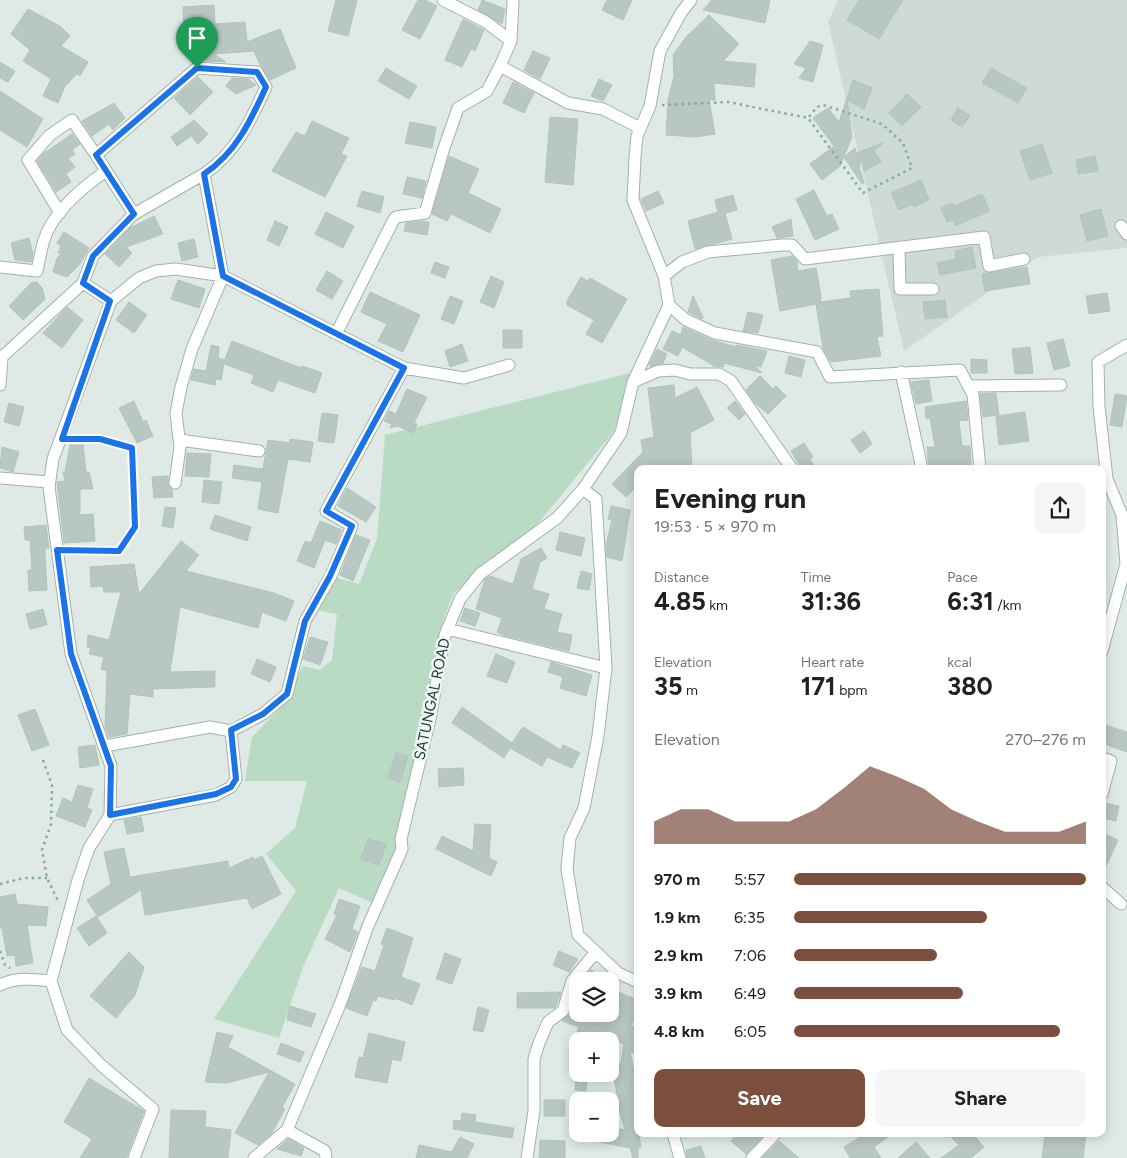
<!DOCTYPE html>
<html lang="en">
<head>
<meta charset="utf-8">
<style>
	:root { --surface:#fff; --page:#f6f6f6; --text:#202124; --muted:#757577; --accent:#7c4e3d }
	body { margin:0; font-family:Figtree,sans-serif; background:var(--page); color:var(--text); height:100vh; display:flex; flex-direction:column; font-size:19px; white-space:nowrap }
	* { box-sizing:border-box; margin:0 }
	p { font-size:16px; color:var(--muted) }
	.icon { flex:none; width:28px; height:28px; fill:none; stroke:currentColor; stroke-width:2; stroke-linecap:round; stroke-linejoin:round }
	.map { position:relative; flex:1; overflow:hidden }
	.sheet { position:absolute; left:634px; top:465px; width:472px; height:672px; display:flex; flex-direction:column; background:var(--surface); border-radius:10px; box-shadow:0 2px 12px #0003 }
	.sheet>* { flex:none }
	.tools { position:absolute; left:569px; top:972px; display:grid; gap:10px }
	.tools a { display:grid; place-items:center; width:50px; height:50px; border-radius:10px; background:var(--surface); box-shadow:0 2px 12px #0003; font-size:25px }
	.pin { position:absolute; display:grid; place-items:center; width:42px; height:42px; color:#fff; margin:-51px -21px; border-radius:50% 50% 50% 0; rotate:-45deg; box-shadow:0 0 5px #0007 }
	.pin .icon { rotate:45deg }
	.round { display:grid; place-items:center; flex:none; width:52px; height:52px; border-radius:10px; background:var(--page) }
	.summary { display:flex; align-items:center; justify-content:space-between; height:85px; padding:0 20px }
	h1 { font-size:28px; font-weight:700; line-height:38px }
	.figures { display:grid; grid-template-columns:repeat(3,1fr); gap:8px; height:85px; padding:5px 20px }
	.figures div { display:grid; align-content:center }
	.figures b { font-size:25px; font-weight:700 }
	.figures small { font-size:14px; font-weight:400 }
	.figures p { font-size:14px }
	.chart { height:140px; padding:10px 20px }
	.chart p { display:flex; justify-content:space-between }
	.chart svg { width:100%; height:90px; margin-top:5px; fill:var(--accent); opacity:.7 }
	.button { display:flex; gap:10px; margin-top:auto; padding:10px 20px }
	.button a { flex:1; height:58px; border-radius:10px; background:var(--accent); color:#fff; font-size:20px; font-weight:700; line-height:58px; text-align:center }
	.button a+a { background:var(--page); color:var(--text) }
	ul { padding:0 20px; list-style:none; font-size:16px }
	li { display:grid; grid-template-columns:80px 60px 1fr; align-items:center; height:38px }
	li i { height:12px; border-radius:6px; background:var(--accent) }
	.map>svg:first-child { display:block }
	.built { fill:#cedad5 }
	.green { fill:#b9dac3 }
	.building { fill:#b8c7c2; stroke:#b2c3bd }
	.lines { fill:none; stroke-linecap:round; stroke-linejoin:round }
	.street-casing { stroke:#a2b1ad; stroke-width:13 }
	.path { stroke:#81aca1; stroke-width:2.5; stroke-dasharray:2.5 4; stroke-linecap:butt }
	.street { stroke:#fff; stroke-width:11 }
	.route-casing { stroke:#fff; stroke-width:10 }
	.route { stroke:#1a73e8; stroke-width:6 }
	.labels { text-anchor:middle; stroke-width:5; stroke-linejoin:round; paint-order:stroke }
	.street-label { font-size:15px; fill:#213934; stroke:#eff7f3 }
</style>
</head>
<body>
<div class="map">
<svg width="1127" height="1158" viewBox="0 0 1127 1158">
	<rect width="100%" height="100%" fill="#dfeae6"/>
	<path class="built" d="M 838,0 L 1127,0 L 1127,248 L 1038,257 L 904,351 L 828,22 Z"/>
	<path class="green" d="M 634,372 L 614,431 L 531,532 L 453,594 L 444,618 L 397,848 L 373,903 L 339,888 L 303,967 L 279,1038 L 214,1019 L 296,891 L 266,854 L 295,828 L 307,781 L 245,781 L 252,737 L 282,706 L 303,666 L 320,670 L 332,660 L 337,614 L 316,610 L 337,578 L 359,584 L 377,539 L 385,435 Z"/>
	<path class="building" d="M 336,0 L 357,0 L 348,36 L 328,31 Z
		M 418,0 L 425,0 L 437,6 L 420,39 L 402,30 Z
		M 482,0 L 505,9 L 502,24 L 478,10 Z
		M 607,0 L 632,0 L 623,20 L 602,10 Z
		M 712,0 L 770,0 L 765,23 L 703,10 Z
		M 859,0 L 903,0 L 879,39 L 847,20 Z
		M 214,5 L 215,24 L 245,22 L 247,42 L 280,29 L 296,68 L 270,80 L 260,65 L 254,51 L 214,54 L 226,62 L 206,61 L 202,48 L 185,50 L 183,7 Z
		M 28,9 L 60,26 L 70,36 L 61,46 L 88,62 L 80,76 L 77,74 L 65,86 L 58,103 L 43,96 L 51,79 L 23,61 L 30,50 L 11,34 Z
		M 709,15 L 739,44 L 723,61 L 756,64 L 754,87 L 714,83 L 715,100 L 709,100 L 715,134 L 696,137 L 666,135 L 668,100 L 674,76 L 673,55 L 686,37 Z
		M 463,19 L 484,30 L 475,51 L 471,49 L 462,67 L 445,60 Z
		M 810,41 L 823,45 L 813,82 L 799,78 L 806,68 L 794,64 Z
		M 533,51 L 550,58 L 540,79 L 524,70 Z
		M 0,62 L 15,71 L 8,82 L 0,78 Z
		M 386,68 L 417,86 L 409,99 L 378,81 Z
		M 991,68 L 1027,88 L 1018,103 L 982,83 Z
		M 198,77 L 213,92 L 190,115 L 174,98 Z
		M 232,78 L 248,79 L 256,85 L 236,94 L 226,86 Z
		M 599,79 L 612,85 L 603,101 L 591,96 Z
		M 853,80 L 872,88 L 864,109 L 847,100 L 852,137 L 840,166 L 822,180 L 810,164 L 834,146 L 813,118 L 828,108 L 839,122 Z
		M 513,82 L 534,93 L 524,113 L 503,103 Z
		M 0,91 L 43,119 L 27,147 L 0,130 Z
		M 907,94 L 921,107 L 902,126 L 889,113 Z
		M 114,103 L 125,118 L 113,130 L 109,124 L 92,136 L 82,121 Z
		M 958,108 L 970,116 L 962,127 L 951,120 Z
		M 550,117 L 578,119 L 573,185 L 545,182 Z
		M 194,120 L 208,134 L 198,144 L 191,136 L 177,146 L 171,137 Z
		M 312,121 L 349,138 L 341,154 L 347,156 L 325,197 L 272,171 L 296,132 L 305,136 Z
		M 410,122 L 436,127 L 432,148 L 405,143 Z
		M 72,134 L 80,144 L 72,150 L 75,154 L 68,158 L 75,167 L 66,174 L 71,182 L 56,192 L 37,161 L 43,154 Z
		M 883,143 L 874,151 L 881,162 L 864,171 L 863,162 L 859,166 L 864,183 L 862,184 L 844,157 L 855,148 L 856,153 Z
		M 1042,144 L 1052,173 L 1030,180 L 1020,151 Z
		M 449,156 L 479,169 L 468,193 L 501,209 L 490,233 L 451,214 L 447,221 L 432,214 Z
		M 1095,156 L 1098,171 L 1078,174 L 1076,160 Z
		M 407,177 L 426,181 L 422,198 L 403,194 Z
		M 921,180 L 929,200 L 914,207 L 913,204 L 899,210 L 891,193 Z
		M 814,190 L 827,216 L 832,214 L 839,229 L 815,240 L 796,199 Z
		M 362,191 L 384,197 L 380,213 L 357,206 Z
		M 658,191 L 664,203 L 646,211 L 641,199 Z
		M 982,194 L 990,211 L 955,226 L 953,220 L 947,222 L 941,208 L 952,203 L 954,206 Z
		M 733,195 L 737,210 L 725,213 L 732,239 L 695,249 L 688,221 L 718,212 L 715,200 Z
		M 1101,209 L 1108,236 L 1087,241 L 1080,215 Z
		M 326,212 L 354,226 L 343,248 L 315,234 Z
		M 154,216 L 163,234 L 126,247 L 132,253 L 119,267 L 105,254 L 130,228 Z
		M 791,219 L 793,236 L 777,238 L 772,227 Z
		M 275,221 L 288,227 L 279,246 L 267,240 Z
		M 423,221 L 429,222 L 427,235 L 404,231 L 406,223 Z
		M 64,232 L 89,248 L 79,265 L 67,277 L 53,272 L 57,258 L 62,253 L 58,253 L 61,246 L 57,243 Z
		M 29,238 L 33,254 L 31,262 L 15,260 L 11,243 Z
		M 194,239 L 198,257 L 182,261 L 178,243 Z
		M 972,247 L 976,268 L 940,275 L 937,263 L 956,259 L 955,251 Z
		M 792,256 L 797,261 L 798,271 L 816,268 L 821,296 L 820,302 L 851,298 L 850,291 L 879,289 L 883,336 L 877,337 L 881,356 L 831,362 L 823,348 L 816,304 L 780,311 L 771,260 Z
		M 435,262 L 449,267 L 445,278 L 431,273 Z
		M 1027,267 L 1030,284 L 985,291 L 982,274 Z
		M 327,271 L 343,281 L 332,299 L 316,290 Z
		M 491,276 L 504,282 L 494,308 L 480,302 Z
		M 581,277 L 588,281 L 590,278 L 627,299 L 602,343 L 586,334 L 594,320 L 567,305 L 567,301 Z
		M 178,280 L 205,289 L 199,308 L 171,299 Z
		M 32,282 L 37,282 L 42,288 L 45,299 L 23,320 L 9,306 Z
		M 370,292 L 420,315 L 403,352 L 378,341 L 387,324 L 361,312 Z
		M 1107,293 L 1110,311 L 1089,314 L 1086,296 Z
		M 450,296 L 463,301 L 454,324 L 441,319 Z
		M 693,296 L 703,317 L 702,319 L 688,312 Z
		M 945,300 L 947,317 L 925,319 L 923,302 Z
		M 129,302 L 147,315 L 134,333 L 116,320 Z
		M 67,307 L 83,320 L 62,348 L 43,333 Z
		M 748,312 L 763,315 L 758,333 L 743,331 Z
		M 683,327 L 712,340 L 736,347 L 736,345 L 767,351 L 761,367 L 754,365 L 762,373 L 724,363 L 723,367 L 714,366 L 682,347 L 678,356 L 663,349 L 672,331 L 681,335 Z
		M 503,330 L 522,330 L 522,348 L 503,348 Z
		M 1063,339 L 1070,366 L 1054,370 L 1047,343 Z
		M 232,341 L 301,368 L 302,366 L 322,373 L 315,393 L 278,380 L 273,392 L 251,383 L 254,375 L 224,364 L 221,380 L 216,379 L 215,385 L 191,380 L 194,369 L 206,371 L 211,345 L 219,347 L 218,358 L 225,360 L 224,362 Z
		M 462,344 L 468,361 L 450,367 L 445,351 Z
		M 1030,347 L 1033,373 L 1015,374 L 1012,349 Z
		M 657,349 L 667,354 L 663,363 L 651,366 L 649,365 Z
		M 789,356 L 805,360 L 801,377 L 785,373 Z
		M 971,359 L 987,360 L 987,373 L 971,373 Z
		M 760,376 L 773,389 L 776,386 L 786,396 L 768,414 L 756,404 L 746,390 Z
		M 929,380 L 932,401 L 916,404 L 911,382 Z
		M 674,385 L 675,398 L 697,387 L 714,420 L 690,433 L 692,468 L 638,469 L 638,485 L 626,497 L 612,484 L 643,452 L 641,440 L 654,437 L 648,388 Z
		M 407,389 L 427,397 L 414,423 L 417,424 L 413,433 L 398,426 L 390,428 L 392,424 L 384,421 L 389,411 L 396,414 Z
		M 996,393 L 999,415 L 983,417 L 980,394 Z
		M 1115,394 L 1127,396 L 1122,427 L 1110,425 Z
		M 134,401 L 143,422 L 146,420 L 153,436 L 137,443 L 119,408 Z
		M 735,401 L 745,414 L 739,420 L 727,408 Z
		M 966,401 L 968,420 L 959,421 L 962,446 L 970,446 L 971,465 L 940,466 L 941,469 L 929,469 L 927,447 L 935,447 L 930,418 L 926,419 L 925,407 Z
		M 9,403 L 24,407 L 19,426 L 4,422 Z
		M 1025,412 L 1029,441 L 999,445 L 996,416 Z
		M 322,413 L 338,415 L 334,443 L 318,441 Z
		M 864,431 L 872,444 L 860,453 L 851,440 Z
		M 290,439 L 313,442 L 310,462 L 288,459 L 278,513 L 258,509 L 262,482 L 232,478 L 234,465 L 263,469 L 268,440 L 289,443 Z
		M 804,443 L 813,457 L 810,459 L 816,469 L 802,469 L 791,451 Z
		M 70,445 L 83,445 L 86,472 L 89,472 L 93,489 L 80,489 L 80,515 L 93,514 L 95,541 L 64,543 L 57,482 L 65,481 L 63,472 L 65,472 Z
		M 2,447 L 19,452 L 13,472 L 0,468 Z
		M 187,453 L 211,454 L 209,477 L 185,476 Z
		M 168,476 L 168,485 L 172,490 L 173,497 L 154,498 L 152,477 Z
		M 204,480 L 222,482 L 219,504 L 202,502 Z
		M 347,488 L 376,507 L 366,522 L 338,506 Z
		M 611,506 L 630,510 L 622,561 L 607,557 L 606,545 L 612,520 L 608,519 Z
		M 165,507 L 176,508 L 173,528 L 162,526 Z
		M 215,515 L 251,527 L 247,541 L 210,529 Z
		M 320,521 L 342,530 L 336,544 L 325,540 L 314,568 L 297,561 L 305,541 L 311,543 Z
		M 46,525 L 49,548 L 45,548 L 45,558 L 47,590 L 29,591 L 28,570 L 32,570 L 30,540 L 25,540 L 24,527 Z
		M 560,532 L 585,538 L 581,556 L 556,550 Z
		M 356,535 L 370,540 L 353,581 L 340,575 Z
		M 181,541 L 199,555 L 186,571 L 274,593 L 294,601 L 286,621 L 262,612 L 258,628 L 180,607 L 170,672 L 215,671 L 215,687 L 153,689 L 153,697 L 130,694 L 127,734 L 109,737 L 105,727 L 107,671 L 101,669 L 104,657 L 89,654 L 91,648 L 87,647 L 88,635 L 109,640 L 121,592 L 104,592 L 103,586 L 91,587 L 90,567 L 134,564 L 139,594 Z
		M 541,548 L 547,558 L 540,562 L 532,589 L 549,594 L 544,609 L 562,614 L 557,632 L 572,635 L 569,651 L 503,635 L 497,632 L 502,618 L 476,609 L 485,579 L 490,576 L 513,584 L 521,559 Z
		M 581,571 L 592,574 L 589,590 L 577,588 Z
		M 465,608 L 480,613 L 475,626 L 460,621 Z
		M 43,609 L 47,625 L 30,629 L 26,614 Z
		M 310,637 L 328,642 L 320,665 L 303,659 Z
		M 496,654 L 515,662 L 507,683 L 487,676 Z
		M 257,659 L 276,667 L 270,682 L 251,674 Z
		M 551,662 L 592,675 L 586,696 L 560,688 L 563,677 L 548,672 Z
		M 462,707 L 512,743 L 523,727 L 561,750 L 563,745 L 580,753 L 572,768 L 547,757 L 542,766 L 510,748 L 504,758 L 452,723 Z
		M 35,709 L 49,745 L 32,751 L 18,715 Z
		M 1102,724 L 1127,732 L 1127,752 L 1102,743 Z
		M 95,745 L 99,765 L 80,768 L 78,747 Z
		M 396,753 L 408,756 L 400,782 L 388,778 Z
		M 463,768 L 464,785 L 439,787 L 438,769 Z
		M 78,785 L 93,789 L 87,808 L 92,810 L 85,827 L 56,816 L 63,798 L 72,802 Z
		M 1105,803 L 1119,806 L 1116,821 L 1102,818 Z
		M 141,817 L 144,831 L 127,834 L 124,820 Z
		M 475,824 L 491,825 L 489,858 L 497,862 L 491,876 L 436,849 L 442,836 L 473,851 Z
		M 1102,833 L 1118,840 L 1102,875 Z
		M 368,839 L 386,844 L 379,865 L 361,859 Z
		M 124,848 L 130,877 L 228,861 L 229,868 L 253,857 L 254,860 L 262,856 L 281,894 L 252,909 L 247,898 L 145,915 L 141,890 L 98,917 L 87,900 L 111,884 L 104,852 Z
		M 15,894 L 17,904 L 48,907 L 46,926 L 27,925 L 33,963 L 16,966 L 15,955 L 7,956 L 2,928 L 0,928 L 0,897 Z
		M 339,899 L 360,906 L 352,929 L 358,932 L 350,952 L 325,939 L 337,915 L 334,914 Z
		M 96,916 L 107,933 L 89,946 L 77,928 Z
		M 387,928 L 413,938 L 401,977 L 420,984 L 412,1005 L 395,998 L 395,1000 L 378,996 L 376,1001 L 373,1000 L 367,1016 L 346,1008 L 362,967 L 375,971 L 384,945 L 381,944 Z
		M 559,951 L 578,959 L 569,972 L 553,965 Z
		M 129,952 L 144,967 L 135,995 L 116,1018 L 90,996 Z
		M 445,953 L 461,959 L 452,984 L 436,979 Z
		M 591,970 L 607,981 L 589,981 L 584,979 Z
		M 578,989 L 578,1014 L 610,1014 L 610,992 L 618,992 L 638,1000 L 638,1011 L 631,1026 L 638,1026 L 638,1053 L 630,1052 L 638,1089 L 638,1134 L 639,1134 L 641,1147 L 638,1148 L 638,1158 L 633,1158 L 630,1148 L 586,1139 L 587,1134 L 610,1134 L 610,1127 L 625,1130 L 616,1099 L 618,1099 L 611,1065 L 621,1063 L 624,1044 L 600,1033 L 595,1041 L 573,1041 L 579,1027 L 562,1021 L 570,1013 Z
		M 561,992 L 555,1008 L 517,1008 L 517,993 Z
		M 290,1006 L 316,1014 L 311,1027 L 287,1020 Z
		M 478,1007 L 489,1010 L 483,1032 L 473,1030 Z
		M 217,1032 L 233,1036 L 228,1047 L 295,1084 L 282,1107 L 285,1109 L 272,1133 L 258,1145 L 235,1133 L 269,1072 L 227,1083 L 205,1082 Z
		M 369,1033 L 405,1042 L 401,1061 L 392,1059 L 387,1083 L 355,1077 L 359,1057 L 363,1058 Z
		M 281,1043 L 304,1052 L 300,1062 L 277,1054 Z
		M 89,1078 L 144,1111 L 126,1158 L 80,1158 L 92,1139 L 64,1122 Z
		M 576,1079 L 587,1080 L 586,1091 L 575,1090 Z
		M 544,1100 L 565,1100 L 565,1116 L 544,1116 Z
		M 171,1110 L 206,1111 L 205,1127 L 231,1130 L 228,1158 L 169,1158 Z
		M 462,1113 L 476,1115 L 475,1122 L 514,1128 L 512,1138 L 453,1129 L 454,1120 L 461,1121 Z
		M 737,1134 L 765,1134 L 746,1154 L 731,1141 Z
		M 865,1134 L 892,1134 L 874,1147 L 881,1158 L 850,1158 L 844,1147 Z
		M 948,1134 L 973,1134 L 984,1147 L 971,1158 L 941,1158 L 959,1145 Z
		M 1045,1134 L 1086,1134 L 1083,1158 L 1042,1158 Z
		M 460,1137 L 474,1144 L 467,1158 L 416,1158 L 419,1145 L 452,1152 Z
		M 288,1139 L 304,1148 L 301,1156 L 277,1149 Z
		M 540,1140 L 565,1141 L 565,1158 L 539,1158 Z
		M 779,1141 L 799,1158 L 762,1158 Z
		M 916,1142 L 930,1158 L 898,1158 Z
		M 701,1146 L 705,1158 L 687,1158 L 686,1150 Z"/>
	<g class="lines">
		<defs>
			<path id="street" d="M 443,0 L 486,22 L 511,41
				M 500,66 L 511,41 L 513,0
				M 60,213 L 28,160 L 50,135 L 72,120 L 96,155
				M 134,214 L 96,155 L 197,68 L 257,72 L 266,87 C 251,120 236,153 204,174 L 223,276 L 192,349 L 181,387 L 176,413 L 180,447 L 175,483
				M 1121,226 L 1127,234
				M 899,248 L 900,289 L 933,289
				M 0,267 L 37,271 C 39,261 41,250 44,240 C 53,212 83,187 106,171
				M 664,276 L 682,262 L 708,252 L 782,245 L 792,245 L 805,259 L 984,237 L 989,266 L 1024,259
				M 83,283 L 93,256 L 134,214 L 204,174
				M 669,305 L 686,320 L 715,333 L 817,352 L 830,377 L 960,370 L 973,395 L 980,469
				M 337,332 L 393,221 L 396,217 L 425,213 L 443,151 L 458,108 L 487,91 L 500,66 L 568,103 L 603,109 L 640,128
				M 0,356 L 2,357 L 83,283 L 111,301
				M 901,372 L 922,469
				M 633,382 L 658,371 L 675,370 L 690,374 L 719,374 L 731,381 L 792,469
				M 0,385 L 2,357
				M 969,386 L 1061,385
				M 180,440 L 259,451
				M 0,478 L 49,482
				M 583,489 L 596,499 L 606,668 L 598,736 L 584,808 L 570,838 L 567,869 L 578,935 L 618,973 L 638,982
				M 447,629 L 606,668
				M 1102,651 L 1126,564 L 1122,515 L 1107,479 L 1099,406 L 1098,362 L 1127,345
				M 105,746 L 210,727 L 231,731 L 263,714 L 287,694 L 305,621 L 331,576 L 352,526 L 326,511 L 404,368
				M 1102,758 L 1111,761 L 1102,794
				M 110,815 L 216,795 L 231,787 L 236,779 L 231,731
				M 1102,887 L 1121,904
				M 0,985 C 17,977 32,979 51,981
				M 287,1130 L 325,1151 L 326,1158
				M 673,1134 L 680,1158
				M 134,1158 L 153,1109 L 101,1065 L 67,1030 L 51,981 L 78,880 L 89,848 L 110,815 L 111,766 L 71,654 L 49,487 L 53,459 L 111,301 L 139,278 L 156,271 L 176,269 L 223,276 L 404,368 L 464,378 L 509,365
				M 254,1158 L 287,1130 L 341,1002 L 368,926 L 402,849 L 401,839 L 430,719 L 445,635 L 460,599 L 480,574 L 557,518 L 583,489 L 621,433 L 633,382 L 669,305 L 664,276 L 633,200 L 635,157 L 637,136 L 650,106 L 660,51 L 681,13 L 691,0
				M 527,1158 L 534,1111 L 534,1059 L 539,1043 L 548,1022 L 563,1011 L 572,981 L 595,953
				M 752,1158 L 775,1134"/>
		</defs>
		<use href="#street" class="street-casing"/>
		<path class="path" d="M 662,105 L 728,102 L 808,118 L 863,193 L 912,168 L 903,143 L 882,124 L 823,105 L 817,107 L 808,118
			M 69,549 L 119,551 L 135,527 L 132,448 L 100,439 L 74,439
			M 43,760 L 52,785 L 51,824 L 42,850 L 47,878 L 59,903
			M 0,884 L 24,878 L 47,878
			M 0,951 L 5,965 L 10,968"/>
		<use href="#street" class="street"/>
	</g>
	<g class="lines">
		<defs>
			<path id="route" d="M 197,68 L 257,72 L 266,87 C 251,120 236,153 204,174 L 223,276 L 404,368 L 326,511 L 352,526 L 330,576 L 305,621 L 287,694 L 263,714 L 231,730 L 236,779 L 231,787 L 216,794 L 110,815 L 111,766 L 71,654 L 57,550 L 119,551 L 135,527 L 132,448 L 100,439 L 62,439 L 110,301 L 83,283 L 93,256 L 134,214 L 96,155 Z"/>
		</defs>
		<use href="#route" class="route-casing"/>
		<use href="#route" class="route"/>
	</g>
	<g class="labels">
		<g class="street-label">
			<text transform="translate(432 699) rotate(-78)" y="5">SATUNGAL ROAD</text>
		</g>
	</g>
</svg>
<div class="tools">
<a><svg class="icon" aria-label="layers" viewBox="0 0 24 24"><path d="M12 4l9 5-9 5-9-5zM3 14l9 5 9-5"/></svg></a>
<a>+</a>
<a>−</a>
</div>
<div class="pin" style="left:197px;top:68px;background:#1e9e55"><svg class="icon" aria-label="arrive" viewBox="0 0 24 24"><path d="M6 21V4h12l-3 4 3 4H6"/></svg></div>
<section class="sheet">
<div class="summary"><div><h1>Evening run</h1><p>19:53 · 5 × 970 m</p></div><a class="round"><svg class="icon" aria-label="share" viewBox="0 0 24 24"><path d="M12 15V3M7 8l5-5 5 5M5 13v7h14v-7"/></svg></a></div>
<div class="figures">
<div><p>Distance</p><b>4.85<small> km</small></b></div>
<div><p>Time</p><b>31:36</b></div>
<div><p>Pace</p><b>6:31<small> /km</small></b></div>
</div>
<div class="figures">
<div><p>Elevation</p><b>35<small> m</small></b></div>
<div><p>Heart rate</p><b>171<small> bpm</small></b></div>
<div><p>kcal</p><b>380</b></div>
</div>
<div class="chart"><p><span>Elevation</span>270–276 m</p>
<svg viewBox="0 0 160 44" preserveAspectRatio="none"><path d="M0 44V33L10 27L20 27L30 33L40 33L50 33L60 27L70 17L80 6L90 11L100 17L110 27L120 33L130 38L140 38L150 38L160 33V44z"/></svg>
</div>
<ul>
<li><b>970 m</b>5:57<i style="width:100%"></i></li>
<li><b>1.9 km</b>6:35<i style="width:66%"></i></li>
<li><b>2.9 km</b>7:06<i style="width:49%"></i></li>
<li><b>3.9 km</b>6:49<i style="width:58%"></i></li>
<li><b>4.8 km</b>6:05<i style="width:91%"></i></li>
</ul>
<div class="button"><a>Save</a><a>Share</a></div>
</section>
</div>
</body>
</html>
